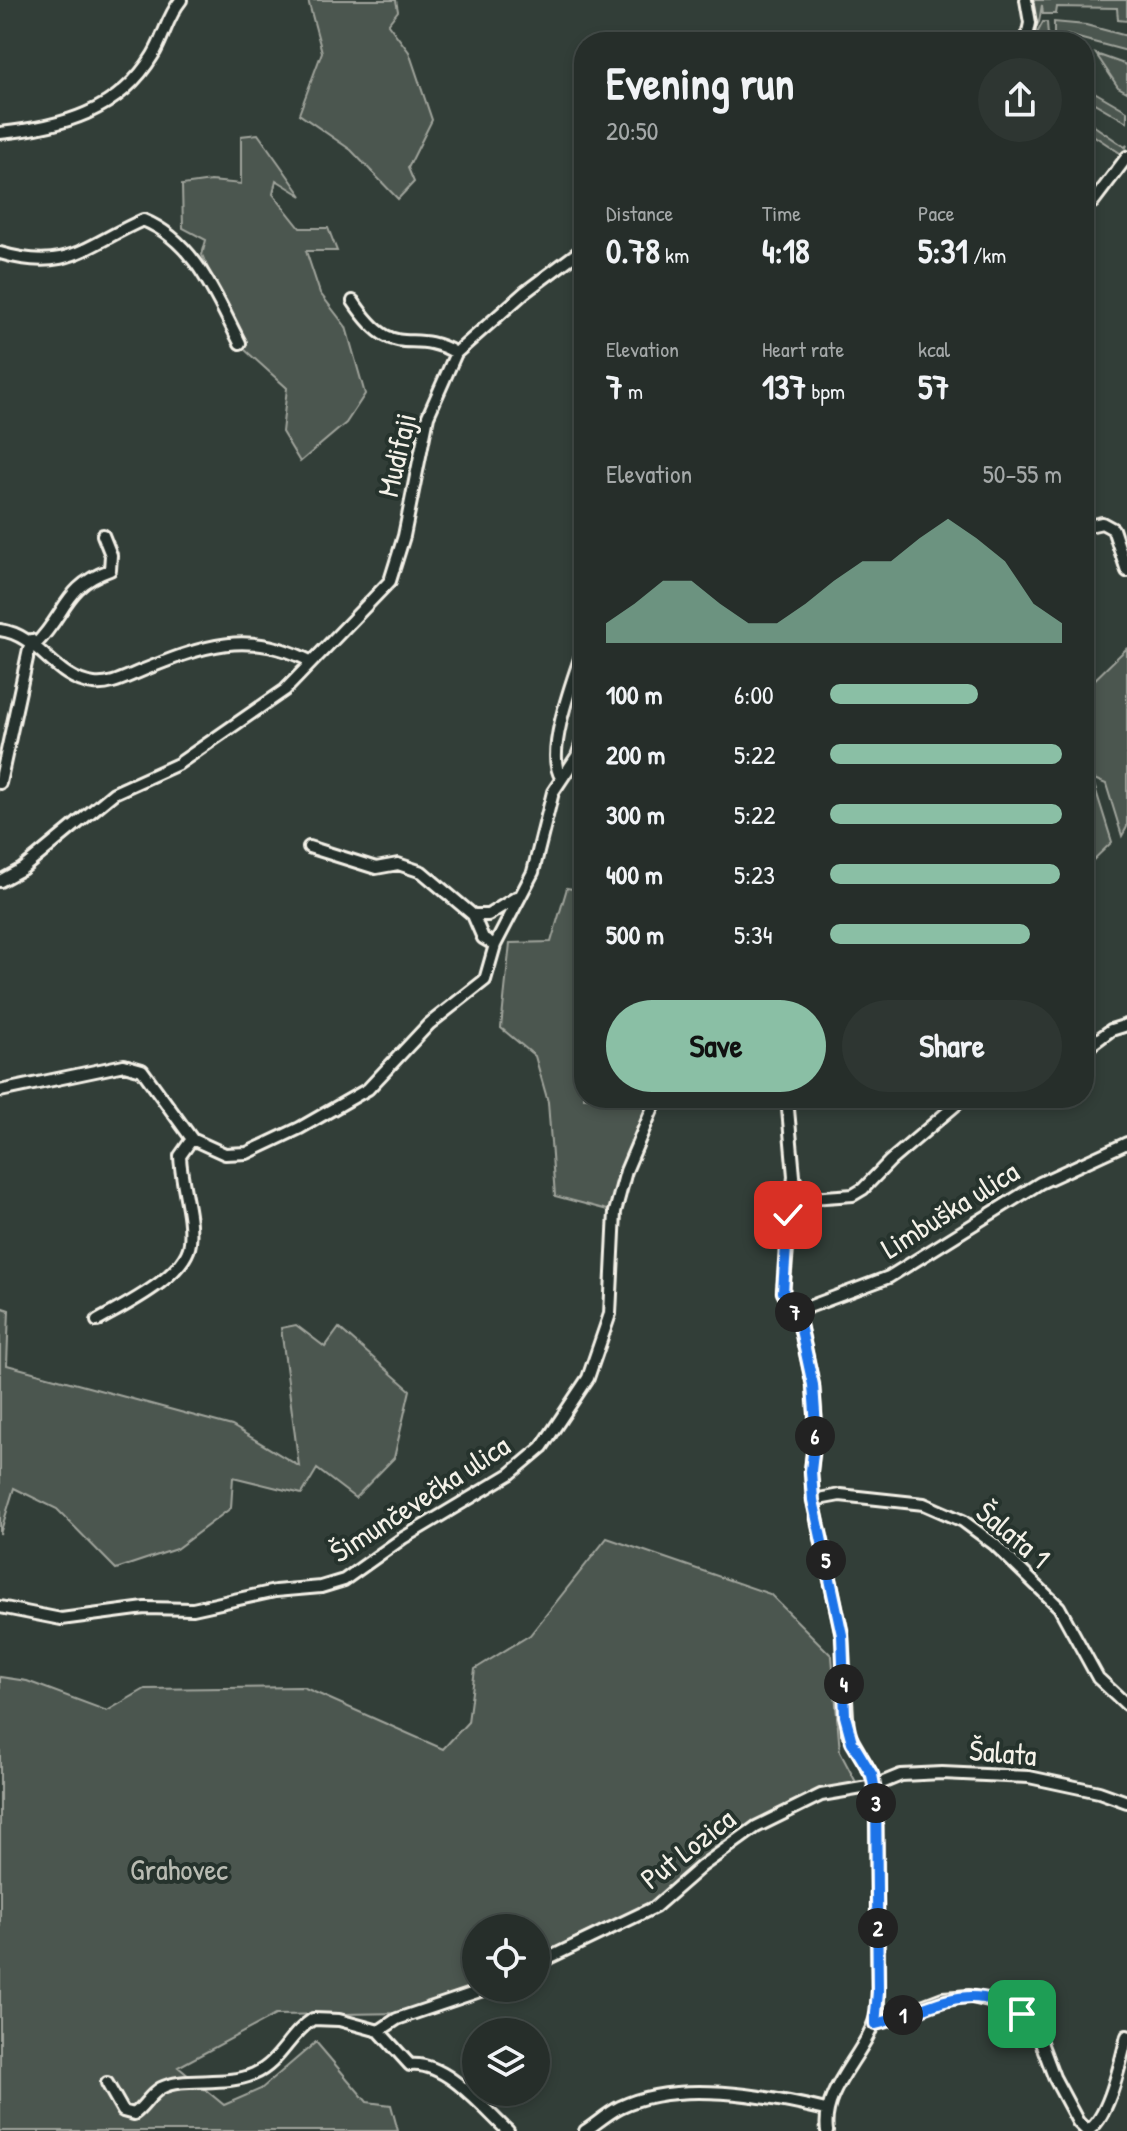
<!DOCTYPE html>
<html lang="en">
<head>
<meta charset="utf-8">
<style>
	:root { --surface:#262e2a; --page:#2e3632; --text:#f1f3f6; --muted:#a4a8a8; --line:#424a47; --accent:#8abfa5 }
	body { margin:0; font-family:"Patrick Hand",sans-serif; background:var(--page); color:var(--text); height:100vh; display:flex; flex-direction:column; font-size:30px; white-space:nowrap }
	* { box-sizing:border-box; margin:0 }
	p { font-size:26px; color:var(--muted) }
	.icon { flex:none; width:44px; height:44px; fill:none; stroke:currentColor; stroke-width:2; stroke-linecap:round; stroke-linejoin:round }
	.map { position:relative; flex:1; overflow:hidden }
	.details { position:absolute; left:574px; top:32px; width:520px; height:1076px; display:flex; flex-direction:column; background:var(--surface); border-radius:32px; box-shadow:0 4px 12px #0003,0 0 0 2px var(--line) }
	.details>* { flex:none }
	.tools { position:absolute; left:462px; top:1914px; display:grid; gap:16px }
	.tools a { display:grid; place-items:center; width:88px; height:88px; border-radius:50%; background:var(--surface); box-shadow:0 4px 12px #0003,0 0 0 2px var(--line); font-size:40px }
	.pin { position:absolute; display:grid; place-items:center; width:68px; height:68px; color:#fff; margin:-34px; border-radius:16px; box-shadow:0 4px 12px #0006 }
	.km { position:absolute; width:40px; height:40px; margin:-20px; border-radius:50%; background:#222; color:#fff; font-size:22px; line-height:40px; text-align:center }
	.round { display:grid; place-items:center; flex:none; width:84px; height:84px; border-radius:42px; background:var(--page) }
	.overview { display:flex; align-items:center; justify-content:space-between; height:136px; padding:0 32px }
	h1 { font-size:44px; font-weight:800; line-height:60px }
	.stats { display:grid; grid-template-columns:repeat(3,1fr); gap:12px; height:136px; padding:8px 32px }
	.stats div { display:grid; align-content:center }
	.stats b { font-size:34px; font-weight:800 }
	.stats small { font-size:22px; font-weight:400 }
	.stats p { font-size:22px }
	.chart { height:224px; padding:16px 32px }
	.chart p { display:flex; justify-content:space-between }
	.chart svg { width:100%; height:144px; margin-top:8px; fill:var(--accent); opacity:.7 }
	.cta { display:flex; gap:16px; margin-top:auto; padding:16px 32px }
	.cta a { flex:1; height:92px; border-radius:48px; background:var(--accent); color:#111; font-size:32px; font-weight:800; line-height:92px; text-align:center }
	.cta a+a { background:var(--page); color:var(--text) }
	ul { padding:0 32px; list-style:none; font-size:26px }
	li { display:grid; grid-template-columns:128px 96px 1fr; align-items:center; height:60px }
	li i { height:20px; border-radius:10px; background:var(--accent) }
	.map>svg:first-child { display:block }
	.green { fill:#4c564f; stroke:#a0a49c; stroke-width:2 }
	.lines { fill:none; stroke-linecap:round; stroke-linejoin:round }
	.minor-casing { stroke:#f4f1e8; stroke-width:16 }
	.minor { stroke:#26332d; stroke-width:10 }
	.route-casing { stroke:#fff; stroke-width:16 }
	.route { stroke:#1a73e8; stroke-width:10 }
	.labels { text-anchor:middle; stroke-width:8; stroke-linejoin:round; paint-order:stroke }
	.street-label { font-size:30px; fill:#f4f1e8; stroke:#26332d }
	.park-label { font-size:30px; fill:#b9bbb2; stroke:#26332d }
</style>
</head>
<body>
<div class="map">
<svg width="1127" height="2131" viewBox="0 0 1127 2131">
	<rect width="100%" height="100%" fill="#323e38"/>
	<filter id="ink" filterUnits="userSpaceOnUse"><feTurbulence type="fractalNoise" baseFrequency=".0125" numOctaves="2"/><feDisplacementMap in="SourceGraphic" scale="16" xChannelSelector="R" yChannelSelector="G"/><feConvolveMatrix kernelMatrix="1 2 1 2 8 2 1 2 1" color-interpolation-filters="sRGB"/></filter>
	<g filter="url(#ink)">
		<path class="green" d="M 308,0 L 396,0 L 398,11 L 388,24 L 409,52 L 432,120 L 408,168 L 414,182 L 398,199 L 351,150 L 299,114 L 322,52 Z
			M 1028,0 L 1127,0 L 1127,21 L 1118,20 L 1117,8 L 1057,7 L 1056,14 L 1043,14 L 1042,5 L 1039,22 L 1029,40 Z
			M 1043,22 L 1047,22 L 1048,36 L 1054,35 L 1054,22 L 1086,25 L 1127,36 L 1127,51 L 1067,35 L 1066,41 L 1033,41 Z
			M 1096,54 L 1127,65 L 1127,92 L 1118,87 Z
			M 1084,86 L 1127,111 L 1127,122 L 1084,97 Z
			M 1084,119 L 1125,147 L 1127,145 L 1123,155 L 1084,129 Z
			M 258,134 L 302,196 L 276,180 L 273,194 L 300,228 L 328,228 L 337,251 L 306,251 L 320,293 L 346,327 L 365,394 L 346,423 L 300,462 L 282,432 L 287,388 L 245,350 L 202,255 L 206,240 L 183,228 L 182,185 L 211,181 L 241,184 L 241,136 Z
			M 1127,648 L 1127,827 L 1122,836 L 1106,784 L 1092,778 L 1112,842 L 1084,869 L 1084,690 Z
			M 567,888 L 584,891 L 584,1098 L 655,1098 L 615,1212 L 555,1196 L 548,1102 L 535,1056 L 501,1028 L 510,943 L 551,942 Z
			M 0,1307 L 9,1310 L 7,1365 L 232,1426 L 299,1466 L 281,1328 L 296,1325 L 325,1347 L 339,1328 L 410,1390 L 394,1458 L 355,1498 L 317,1469 L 302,1494 L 233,1477 L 231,1508 L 176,1549 L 116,1569 L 57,1509 L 14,1488 L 0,1534 Z
			M 607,1538 L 770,1594 L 832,1656 L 840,1752 L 858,1786 L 811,1793 L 753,1823 L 641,1912 L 606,1923 L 536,1957 L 536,1928 L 476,1928 L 476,1988 L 406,2013 L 275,2015 L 178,2067 L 224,2105 L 261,2089 L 316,2042 L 367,2102 L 391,2105 L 398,2131 L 0,2131 L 0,1677 L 27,1681 L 107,1711 L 145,1689 L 303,1687 L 443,1749 L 468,1722 L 475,1669 L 530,1635 Z"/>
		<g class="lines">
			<defs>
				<path id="minor" d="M 1026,0 L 1030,23 L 1026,42
					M 0,133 C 61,127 119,112 153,55 C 164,37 167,17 181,0
					M 1093,202 L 1127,157
					M 0,253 C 68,273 86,245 143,220 C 195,241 216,297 240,343
					M 456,353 L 525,292 L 584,248
					M 1084,527 L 1102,523 L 1113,529 L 1127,571
					M 0,630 C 40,635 53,679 94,684 C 110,686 126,677 141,671 C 203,646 248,628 312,662
					M 35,645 C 67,613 64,586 110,570 L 111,555 L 103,535
					M 561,777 C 544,754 575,674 584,647
					M 0,783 L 31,640
					M 309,847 L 376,868 L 398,864 L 422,872 L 473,915 L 483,938 L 495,945
					M 0,881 L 22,869 L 114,793 L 178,764 L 285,690 L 390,581 L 404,536 L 428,416 L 456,353 C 408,325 396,366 353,301
					M 473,915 L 488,915 L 517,897
					M 1084,1050 L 1111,1030 L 1127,1025
					M 0,1091 L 124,1065 L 142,1070 L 192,1139
					M 787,1098 L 794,1176 L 783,1292 L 800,1325 L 813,1385 L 816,1427 L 811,1471 L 813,1500 L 842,1635 L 848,1733 L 872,1775 L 876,1796 L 878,2009 C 869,2053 821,2087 827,2131
					M 794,1178 L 799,1189 L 811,1198 L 853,1195 L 863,1189 L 890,1161 L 964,1098
					M 795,1312 L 889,1277 L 1040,1183 L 1127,1143
					M 97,1321 C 123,1306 186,1276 190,1243 C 193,1215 181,1185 180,1156 L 192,1139 L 225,1154 L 247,1153 L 300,1128 L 368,1089 L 429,1024 L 485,980 L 495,945 L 533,872 L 553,792 L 577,756 L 584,737
					M 813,1500 L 840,1495 L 924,1504 L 963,1521 L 994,1544 L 1059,1607 L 1098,1678 L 1127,1705
					M 0,1607 L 61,1619 L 145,1608 L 193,1609 L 275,1591 L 321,1587 L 344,1580 L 403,1538 L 510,1474 L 542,1447 L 588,1378 L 610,1314 L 615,1212 L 626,1171 L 657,1098
					M 536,1964 L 655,1907 L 702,1866 L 756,1827 L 821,1795 L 874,1786 L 901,1775 L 942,1773 L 1029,1777 L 1099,1792 L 1127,1802
					M 875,2024 L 943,1998 L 969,1996 L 1012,2007 L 1036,2029 L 1054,2077 L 1078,2122 L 1087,2131 C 1109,2120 1121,2059 1127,2036
					M 379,2031 L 410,2065 C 446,2061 483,2108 508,2131
					M 107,2083 L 123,2111 L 134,2114 C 144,2107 150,2094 161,2088 C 183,2076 224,2087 254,2074 C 280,2063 289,2034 313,2019 L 339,2020 L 379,2031 L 397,2019 L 489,1988
					M 585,2131 C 597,2123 608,2113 620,2107 C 678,2079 767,2096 826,2110"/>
			</defs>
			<use href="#minor" class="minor-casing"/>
			<use href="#minor" class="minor"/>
		</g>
	</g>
	<g class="lines" filter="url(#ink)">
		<defs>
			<path id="route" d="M 788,1215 L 783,1292 L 800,1325 L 813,1385 L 816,1427 L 811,1471 L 813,1500 L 842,1635 L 845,1716 L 852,1742 L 872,1775 L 876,1796 L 878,1992 L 875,2024 C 931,2012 963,1976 1022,2014"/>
		</defs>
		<use href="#route" class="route-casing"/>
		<use href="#route" class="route"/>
	</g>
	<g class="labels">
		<g class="street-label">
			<text transform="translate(397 455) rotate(-77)" y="10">Mudifaji</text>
			<text transform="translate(950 1210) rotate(-32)" y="10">Limbuška ulica</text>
			<text transform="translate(420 1499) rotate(-33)" y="10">Šimunčevečka ulica</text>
			<text transform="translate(1013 1535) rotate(40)" y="10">Šalata 1</text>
			<text transform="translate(1003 1753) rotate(5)" y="10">Šalata</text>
			<text transform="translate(688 1849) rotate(-38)" y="10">Put Lozica</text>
		</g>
		<g class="park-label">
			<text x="179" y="1880">Grahovec</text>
		</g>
	</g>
</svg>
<div class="tools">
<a><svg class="icon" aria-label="locate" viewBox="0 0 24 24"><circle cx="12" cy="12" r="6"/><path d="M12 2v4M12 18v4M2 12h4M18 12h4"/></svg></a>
<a><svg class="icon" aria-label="layers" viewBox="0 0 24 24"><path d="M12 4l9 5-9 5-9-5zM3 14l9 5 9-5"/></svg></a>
</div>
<div class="pin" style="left:1022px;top:2014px;background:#1e9e55"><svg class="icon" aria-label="arrive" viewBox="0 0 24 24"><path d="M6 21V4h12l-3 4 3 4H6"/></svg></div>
<div class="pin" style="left:788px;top:1215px;background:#d93025"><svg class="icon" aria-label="check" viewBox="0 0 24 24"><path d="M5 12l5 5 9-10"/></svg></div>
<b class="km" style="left:903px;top:2015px">1</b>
<b class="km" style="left:878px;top:1928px">2</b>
<b class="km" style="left:876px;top:1803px">3</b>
<b class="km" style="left:844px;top:1684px">4</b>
<b class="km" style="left:826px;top:1560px">5</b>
<b class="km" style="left:815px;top:1436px">6</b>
<b class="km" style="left:795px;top:1312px">7</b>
<section class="details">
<div class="overview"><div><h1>Evening run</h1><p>20:50</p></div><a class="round"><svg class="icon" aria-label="share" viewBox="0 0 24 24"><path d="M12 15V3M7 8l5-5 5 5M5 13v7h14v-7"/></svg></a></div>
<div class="stats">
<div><p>Distance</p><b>0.78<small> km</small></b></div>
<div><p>Time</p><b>4:18</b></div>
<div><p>Pace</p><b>5:31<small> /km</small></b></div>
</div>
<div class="stats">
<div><p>Elevation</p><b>7<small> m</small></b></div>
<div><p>Heart rate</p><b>137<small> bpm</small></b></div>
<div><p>kcal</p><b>57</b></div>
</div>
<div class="chart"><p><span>Elevation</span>50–55 m</p>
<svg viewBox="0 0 160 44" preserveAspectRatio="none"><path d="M0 44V38L10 32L20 25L30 25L40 32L50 38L60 38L70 32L80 25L90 19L100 19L110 12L120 6L130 12L140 19L150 32L160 38V44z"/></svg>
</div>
<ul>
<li><b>100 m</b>6:00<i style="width:64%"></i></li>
<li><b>200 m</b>5:22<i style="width:100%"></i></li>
<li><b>300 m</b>5:22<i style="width:100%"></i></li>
<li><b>400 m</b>5:23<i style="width:99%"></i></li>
<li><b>500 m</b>5:34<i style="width:86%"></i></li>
</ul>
<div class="cta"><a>Save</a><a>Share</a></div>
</section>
</div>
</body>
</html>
